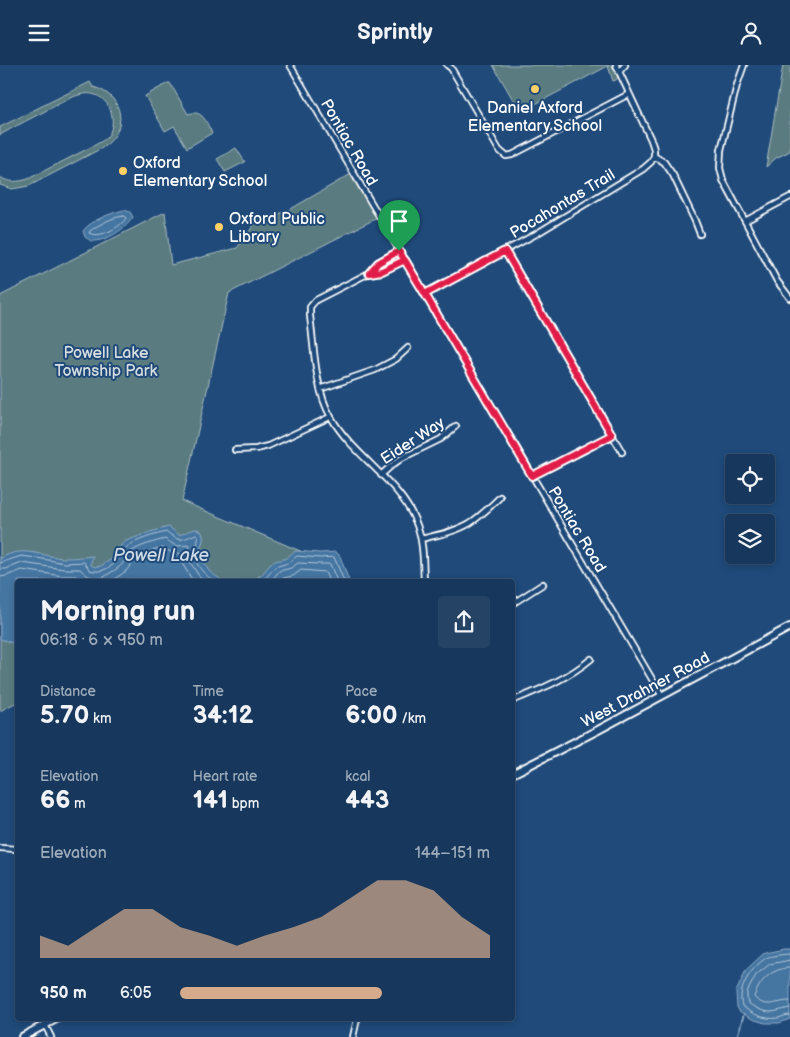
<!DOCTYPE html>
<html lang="en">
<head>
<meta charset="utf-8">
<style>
	:root { --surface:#17385c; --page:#244365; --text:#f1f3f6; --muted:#9eacbb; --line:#365272; --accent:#d6ab8b }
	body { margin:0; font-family:"Balsamiq Sans",sans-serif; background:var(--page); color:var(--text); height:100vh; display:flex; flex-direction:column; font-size:19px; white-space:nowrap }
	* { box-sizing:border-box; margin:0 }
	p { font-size:16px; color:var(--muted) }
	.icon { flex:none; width:28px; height:28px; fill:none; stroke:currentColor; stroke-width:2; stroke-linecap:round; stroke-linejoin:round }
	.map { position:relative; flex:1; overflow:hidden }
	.sheet { position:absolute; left:15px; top:514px; width:500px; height:442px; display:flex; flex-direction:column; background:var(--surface); border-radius:5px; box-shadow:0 2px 8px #0003,0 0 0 1px var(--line) }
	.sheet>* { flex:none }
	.controls { position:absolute; left:725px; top:389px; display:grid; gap:10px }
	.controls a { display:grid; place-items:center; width:50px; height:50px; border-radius:5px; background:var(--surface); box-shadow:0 2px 8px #0003,0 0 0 1px var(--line); font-size:25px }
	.pin { position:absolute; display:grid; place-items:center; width:42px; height:42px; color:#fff; margin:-51px -21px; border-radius:50% 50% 50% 0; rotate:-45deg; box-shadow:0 0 5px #0007 }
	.pin .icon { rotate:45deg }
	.round { display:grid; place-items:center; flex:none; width:52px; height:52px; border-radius:5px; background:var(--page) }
	.summary { display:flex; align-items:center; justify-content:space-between; height:85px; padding:0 25px }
	h1 { font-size:28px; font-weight:600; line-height:38px }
	.metrics { display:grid; grid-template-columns:repeat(3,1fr); gap:8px; height:85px; padding:5px 25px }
	.metrics div { display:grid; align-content:center }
	.metrics b { font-size:25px; font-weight:600 }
	.metrics small { font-size:14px; font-weight:400 }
	.metrics p { font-size:14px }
	.chart { height:140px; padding:10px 25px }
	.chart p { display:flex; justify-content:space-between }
	.chart svg { width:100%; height:90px; margin-top:5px; fill:var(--accent); opacity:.7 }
	ul { padding:0 25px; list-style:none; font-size:16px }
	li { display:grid; grid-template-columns:80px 60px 1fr; align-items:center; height:38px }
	li i { height:12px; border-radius:6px; background:var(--accent) }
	header { display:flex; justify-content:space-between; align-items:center; height:65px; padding:0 25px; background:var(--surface); font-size:22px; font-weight:600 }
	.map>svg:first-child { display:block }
	.green { fill:#5a7b80; stroke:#acbdc0 }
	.water { fill:#4475a1; stroke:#8facc7 }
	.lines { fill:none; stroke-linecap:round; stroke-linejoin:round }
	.shore { stroke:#b4c8d9; stroke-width:1 }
	.stream { stroke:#8facc7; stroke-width:2 }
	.street-casing { stroke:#fff; stroke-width:8 }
	.secondary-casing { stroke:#fff; stroke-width:10 }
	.street { stroke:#1f4a7a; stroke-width:4.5 }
	.secondary { stroke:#1f4a7a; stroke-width:6 }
	.route-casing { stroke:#fff; stroke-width:10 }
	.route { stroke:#e11d48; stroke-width:6 }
	.poi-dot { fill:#ffd166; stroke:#1f4a7a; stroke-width:2 }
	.labels { text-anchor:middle; stroke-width:4; stroke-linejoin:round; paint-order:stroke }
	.poi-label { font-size:16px; fill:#fff; stroke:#1f4a7a; text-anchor:start }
	.street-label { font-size:16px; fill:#fff; stroke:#1f4a7a }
	.park-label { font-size:16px; fill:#d6dedf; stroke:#1f4a7a }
	.water-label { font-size:18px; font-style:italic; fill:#d0dce8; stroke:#1f4a7a }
</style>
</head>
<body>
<header><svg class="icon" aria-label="menu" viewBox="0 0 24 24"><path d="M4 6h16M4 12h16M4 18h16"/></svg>Sprintly<svg class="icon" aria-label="person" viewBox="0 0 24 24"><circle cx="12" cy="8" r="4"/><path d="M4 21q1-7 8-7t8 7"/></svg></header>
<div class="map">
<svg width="790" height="972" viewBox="0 0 790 972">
	<rect width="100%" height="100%" fill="#1f4a7a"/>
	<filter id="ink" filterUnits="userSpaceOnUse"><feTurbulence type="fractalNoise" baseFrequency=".02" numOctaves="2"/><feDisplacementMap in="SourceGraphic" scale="10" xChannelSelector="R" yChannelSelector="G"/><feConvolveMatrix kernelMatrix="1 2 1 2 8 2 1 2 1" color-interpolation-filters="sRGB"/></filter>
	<g filter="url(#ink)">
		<path class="green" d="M 493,0 L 612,0 L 618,12 L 616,15 L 613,16 L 608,1 L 520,47 Z
			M 783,0 L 790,0 L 790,86 L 776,93 L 766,102 Z
			M 90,17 L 93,22 C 125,30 129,66 102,83 L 29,121 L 12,124 L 0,120 L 0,112 C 9,118 18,117 28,114 L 95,80 C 100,77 105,75 108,71 C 120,52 106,25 83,29 C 72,31 61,38 51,43 C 34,52 17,60 0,70 L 0,62 Z
			M 168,18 L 170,18 L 188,49 C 203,44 206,57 212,68 L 187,83 L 174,61 L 165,66 L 145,31 Z
			M 236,83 L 245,97 L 225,107 L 217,94 Z
			M 351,109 L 377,153 L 229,228 L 182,436 L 305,488 L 250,516 L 18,516 L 17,637 L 0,646 L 0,231 L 165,147 L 171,200 L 237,183 L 259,153 L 276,150 L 289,145 Z"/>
		<path class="water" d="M 124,145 L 130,147 L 133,152 C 127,163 106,177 92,176 C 91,176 86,173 85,172 L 83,166 C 91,155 111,148 124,145 Z
			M 169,462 L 179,470 L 195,464 L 197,464 L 201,466 L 203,470 L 203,475 L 200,486 L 200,493 L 210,507 L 223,516 L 18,516 L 17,582 L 13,578 L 0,574 L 0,494 C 22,479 42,492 65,493 C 75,493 84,492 93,491 L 91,497 L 91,500 L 95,502 L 101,501 L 113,493 L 118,483 L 126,476 L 150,467 Z
			M 296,486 L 320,488 L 336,487 L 340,491 L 349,516 L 254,516 C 262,512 265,504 271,499 C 276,494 281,496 286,493 C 290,491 291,488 296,486 Z
			M 784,884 L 790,884 L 790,954 L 779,958 L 765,958 L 752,954 L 739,946 L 737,942 L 736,927 L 746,905 L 763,889 L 765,888 Z"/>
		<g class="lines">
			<path class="shore" d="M 124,151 L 126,153 C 121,162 100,174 89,168 L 90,166 C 100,159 112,152 124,151 Z
				M 0,498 L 21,491 L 37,493 L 65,498 L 84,497 L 90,505 C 100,509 112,502 118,495 C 121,490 122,486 127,482 C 136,475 156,469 167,467 C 181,478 180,475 196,469 L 198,470 C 199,476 196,481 195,486 C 193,499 205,510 214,516
				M 0,504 L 6,504 L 22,498 L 64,504 L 80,504 C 90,514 98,517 110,508 C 115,505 119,503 123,498 C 126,494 127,489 132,486 C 142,480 154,477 165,474 L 176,481 L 189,480 L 190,497 L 199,511 L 203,516
				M 0,512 L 6,511 L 22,505 L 63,511 L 76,511 L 82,516
				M 112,516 L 126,506 L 136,493 L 155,484 L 163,483 L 171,487 L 181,489 L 183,500 L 193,516
				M 263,516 L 275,502 L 288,498 L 297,491 L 320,493 L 334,492 L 344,516
				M 271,516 L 279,506 L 291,503 L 298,498 L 320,499 L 330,499 L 337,516
				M 281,516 L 283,513 L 293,511 L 301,505 L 325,507 L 329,516
				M 790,889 C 785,889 769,891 766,893 C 751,903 737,923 742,941 C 752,949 764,955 778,953 C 782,952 786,950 790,950
				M 790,895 L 770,899 L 756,910 L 747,927 L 747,934 L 748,938 C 757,944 766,949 777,946 C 782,945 785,944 790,943
				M 790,903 C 772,903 760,915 754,932 C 766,945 776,936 790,936"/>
			<path class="stream" d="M 737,972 L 744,949"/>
			<defs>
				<path id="street" d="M 290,0 L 662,631
					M 447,0 L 451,3 L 499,85 L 506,91 L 512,90 L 629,29
					M 616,0 L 651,75 L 654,84 L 654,91 L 664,97 L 673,110 L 695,156 L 700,169
					M 744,0 L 737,20 L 721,85 L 720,103 L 723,115 L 738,143 L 777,216 L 790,233
					M 619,7 L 625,0
					M 745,156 L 790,132
					M 505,186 L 622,387
					M 405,195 L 382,206 L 369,208 L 316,235 L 310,242 L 310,251 C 314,282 315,325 331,352 C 354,393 403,417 418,463 C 424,480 423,499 424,516
					M 369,208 L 378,197 L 399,186
					M 425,229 L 536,169 L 643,104 L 651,97 L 654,91
					M 320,324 L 375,305 L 396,294 L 408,283
					M 235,385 L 256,384 L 268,381 L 330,352
					M 381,410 L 391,401 L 402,393 L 441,374 L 456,361
					M 532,411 L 613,370
					M 421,474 C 437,470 455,467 470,458 C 481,451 491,441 500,432
					M 512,539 L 543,519
					M 512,636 C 541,624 567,614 591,594
					M 0,783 L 18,784
					M 45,960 L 51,972
					M 353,972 L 357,954"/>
				<path id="secondary" d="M 512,709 L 600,664 L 790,562
					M 22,972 L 56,954"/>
			</defs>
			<use href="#street" class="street-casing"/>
			<use href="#secondary" class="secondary-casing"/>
			<use href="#street" class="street"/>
			<use href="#secondary" class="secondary"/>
		</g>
	</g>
	<g class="lines" filter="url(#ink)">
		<defs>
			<path id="route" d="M 399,186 L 378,198 L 369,208 L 382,206 L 405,195 L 532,411 L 612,370 L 505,186 L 425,229 L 399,186"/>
		</defs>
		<use href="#route" class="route-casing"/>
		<use href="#route" class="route"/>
	</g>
	<g class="poi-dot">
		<circle cx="535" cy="24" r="5"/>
		<circle cx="123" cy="106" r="5"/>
		<circle cx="219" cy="162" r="5"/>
	</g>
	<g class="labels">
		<g class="poi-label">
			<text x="535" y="48" text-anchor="middle">Daniel Axford<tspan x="535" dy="18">Elementary School</tspan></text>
			<text x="133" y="103">Oxford<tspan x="133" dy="18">Elementary School</tspan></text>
			<text x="229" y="159">Oxford Public<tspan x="229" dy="18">Library</tspan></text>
		</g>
		<g class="street-label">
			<text transform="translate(350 77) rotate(60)" y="6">Pontiac Road</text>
			<text transform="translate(562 138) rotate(-31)" y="6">Pocahontas Trail</text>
			<text transform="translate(412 375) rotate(-33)" y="6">Eider Way</text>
			<text transform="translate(578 464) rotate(59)" y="6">Pontiac Road</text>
			<text transform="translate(645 624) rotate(-28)" y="6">West Drahner Road</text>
		</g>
		<g class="park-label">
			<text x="106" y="293">Powell Lake<tspan x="106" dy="18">Township Park</tspan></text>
		</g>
		<g class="water-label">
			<text x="161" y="496">Powell Lake</text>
		</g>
	</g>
</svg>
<div class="controls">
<a><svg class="icon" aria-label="locate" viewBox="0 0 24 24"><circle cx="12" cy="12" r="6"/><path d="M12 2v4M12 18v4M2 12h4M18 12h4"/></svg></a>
<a><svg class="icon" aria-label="layers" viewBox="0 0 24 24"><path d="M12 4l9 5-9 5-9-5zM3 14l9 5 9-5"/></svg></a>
</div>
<div class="pin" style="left:399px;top:186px;background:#1e9e55"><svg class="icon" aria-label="arrive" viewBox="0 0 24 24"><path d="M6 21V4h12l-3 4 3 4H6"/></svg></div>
<section class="sheet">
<div class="summary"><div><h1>Morning run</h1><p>06:18 · 6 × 950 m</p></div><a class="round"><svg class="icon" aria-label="share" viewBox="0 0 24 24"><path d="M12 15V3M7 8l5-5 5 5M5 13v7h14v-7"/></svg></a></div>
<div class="metrics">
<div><p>Distance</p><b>5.70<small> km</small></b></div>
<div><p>Time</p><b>34:12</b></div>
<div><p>Pace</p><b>6:00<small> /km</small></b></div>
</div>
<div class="metrics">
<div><p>Elevation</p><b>66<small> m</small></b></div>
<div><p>Heart rate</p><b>141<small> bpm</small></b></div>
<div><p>kcal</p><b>443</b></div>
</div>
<div class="chart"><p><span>Elevation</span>144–151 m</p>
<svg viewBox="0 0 160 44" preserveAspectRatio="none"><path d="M0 44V33L10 38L20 29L30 20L40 20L50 29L60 33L70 38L80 33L90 29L100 24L110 15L120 6L130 6L140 11L150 24L160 33V44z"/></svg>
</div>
<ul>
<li><b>950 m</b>6:05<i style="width:65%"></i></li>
</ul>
</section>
</div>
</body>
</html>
